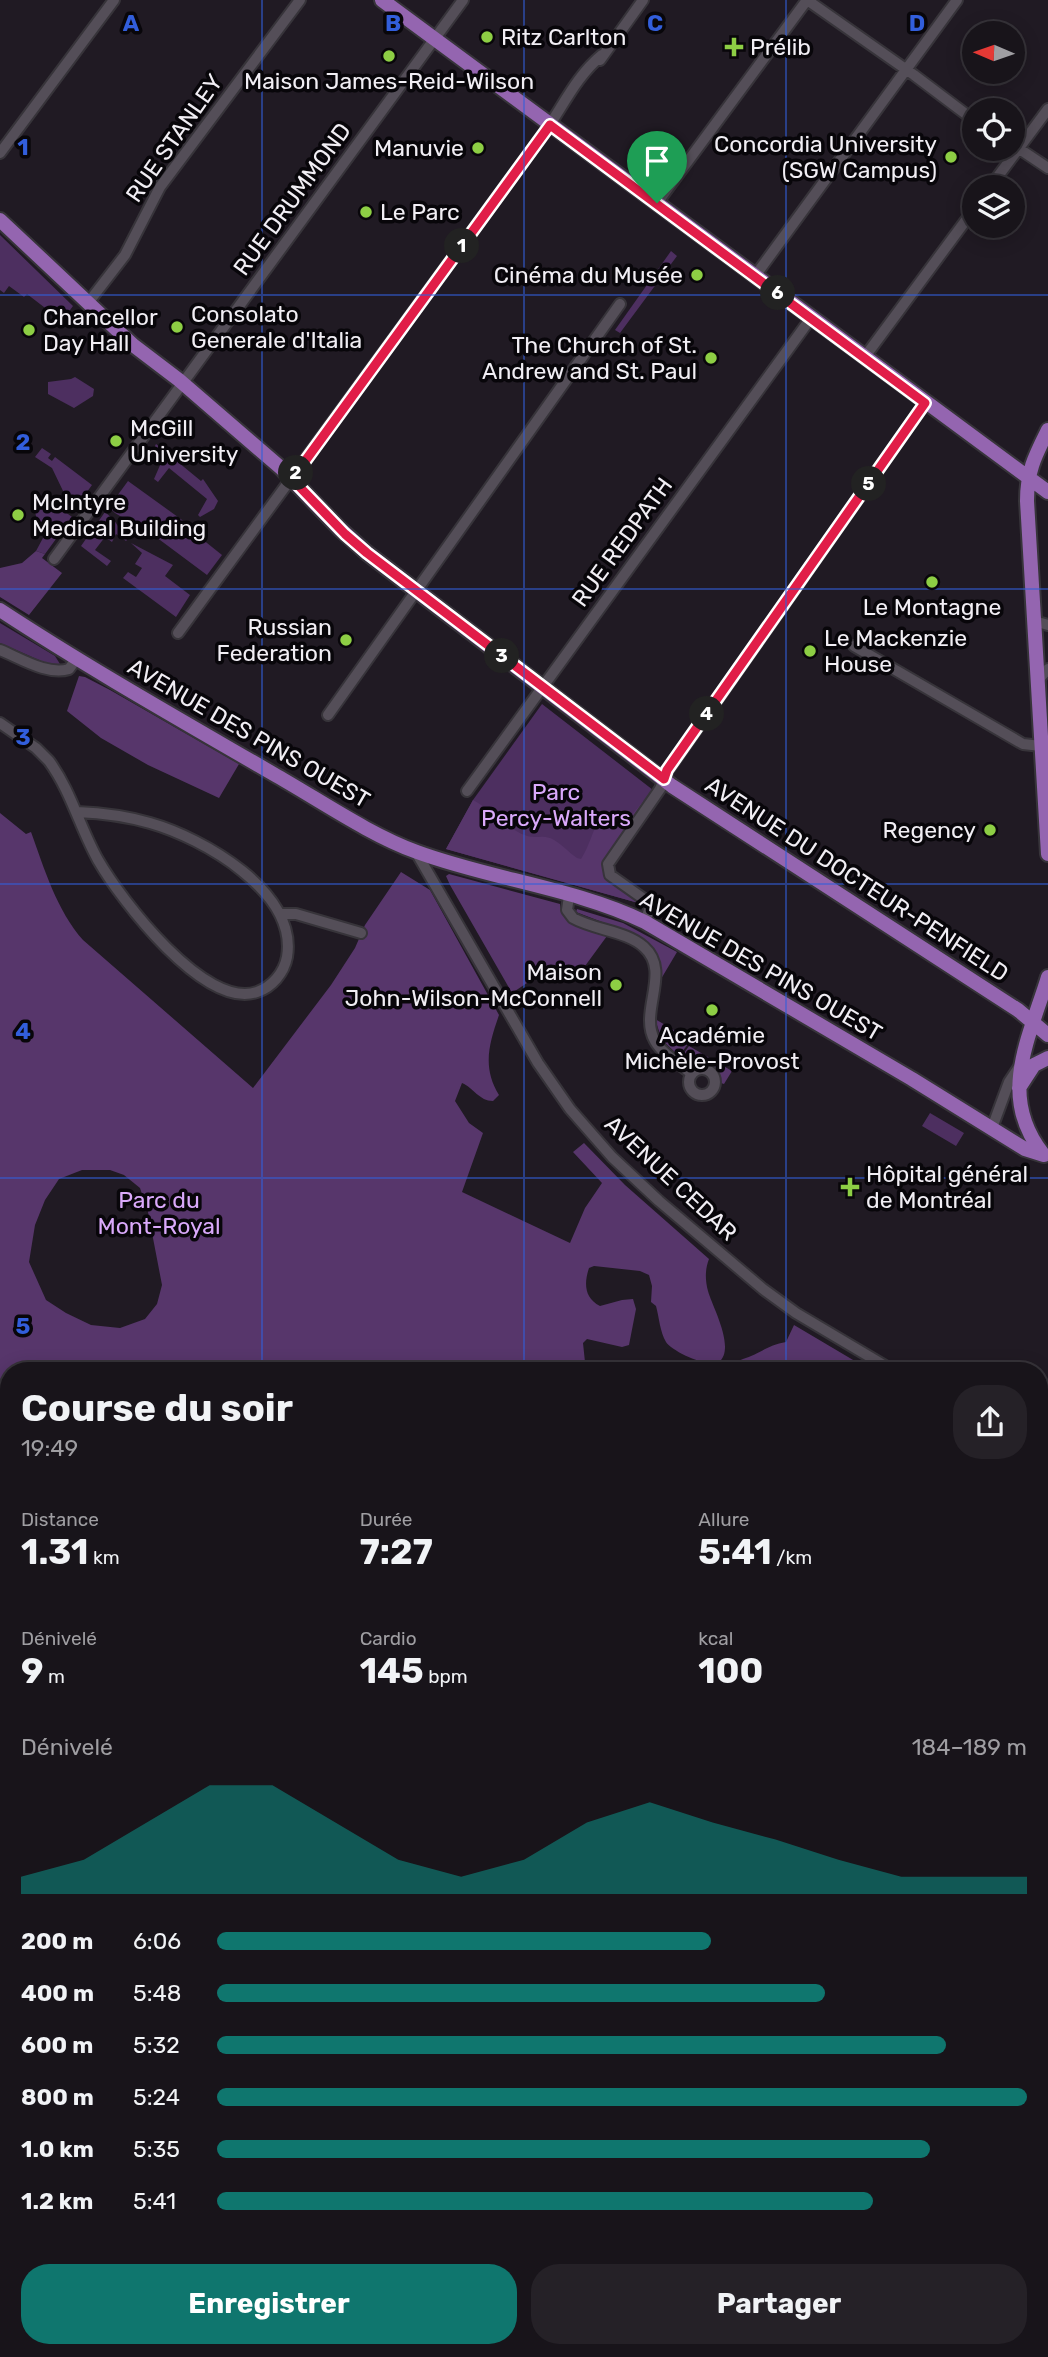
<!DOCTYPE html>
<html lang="fr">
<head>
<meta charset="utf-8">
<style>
	:root { --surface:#18141a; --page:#252127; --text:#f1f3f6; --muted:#9f9ea2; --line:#363339; --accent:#0f766e }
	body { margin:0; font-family:Rubik,sans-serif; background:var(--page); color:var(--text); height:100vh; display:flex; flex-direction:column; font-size:26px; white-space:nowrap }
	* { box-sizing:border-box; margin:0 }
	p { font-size:23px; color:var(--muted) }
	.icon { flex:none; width:38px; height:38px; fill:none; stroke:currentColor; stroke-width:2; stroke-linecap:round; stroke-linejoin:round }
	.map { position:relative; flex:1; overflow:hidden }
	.side { position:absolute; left:0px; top:1362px; width:1048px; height:996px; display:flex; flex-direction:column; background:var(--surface); border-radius:28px 28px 0 0; box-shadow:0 4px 18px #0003,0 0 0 2px var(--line) }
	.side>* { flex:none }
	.needle { width:46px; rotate:272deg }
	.buttons { position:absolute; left:962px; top:21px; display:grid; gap:14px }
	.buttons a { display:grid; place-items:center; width:63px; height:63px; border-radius:50%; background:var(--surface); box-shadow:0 4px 18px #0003,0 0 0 2px var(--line); font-size:35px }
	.pin { position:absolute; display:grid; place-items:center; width:60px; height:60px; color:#fff; margin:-72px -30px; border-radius:50% 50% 50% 0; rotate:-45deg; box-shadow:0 0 7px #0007 }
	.pin .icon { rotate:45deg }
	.km { position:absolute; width:35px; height:35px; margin:-18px; border-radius:50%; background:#222; color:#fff; font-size:19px; line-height:35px; text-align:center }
	.round { display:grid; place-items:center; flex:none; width:74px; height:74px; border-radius:28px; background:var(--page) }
	.summary { display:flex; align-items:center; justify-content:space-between; height:119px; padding:0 21px }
	h1 { font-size:38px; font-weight:700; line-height:52px }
	.metrics { display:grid; grid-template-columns:repeat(3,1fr); gap:10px; height:119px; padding:7px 21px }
	.metrics div { display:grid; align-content:center }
	.metrics b { font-size:35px; font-weight:700 }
	.metrics small { font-size:19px; font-weight:400 }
	.metrics p { font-size:19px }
	.chart { height:196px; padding:14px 21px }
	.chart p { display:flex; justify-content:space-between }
	.chart svg { width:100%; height:126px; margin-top:7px; fill:var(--accent); opacity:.7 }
	.button { display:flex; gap:14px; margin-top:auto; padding:14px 21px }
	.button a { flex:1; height:80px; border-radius:28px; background:var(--accent); color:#fff; font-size:28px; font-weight:700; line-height:80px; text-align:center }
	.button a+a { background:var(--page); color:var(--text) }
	ul { padding:0 21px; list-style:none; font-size:23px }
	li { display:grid; grid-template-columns:112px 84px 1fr; align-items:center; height:52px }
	li i { height:18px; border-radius:9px; background:var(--accent) }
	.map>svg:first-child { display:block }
	.green { fill:#4d2f60 }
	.forest { fill:#57366b; fill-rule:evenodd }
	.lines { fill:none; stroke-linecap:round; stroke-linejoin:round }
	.minor-casing { stroke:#37343a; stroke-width:14 }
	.major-casing { stroke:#37343a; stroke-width:18 }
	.minor { stroke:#544e58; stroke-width:10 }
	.major { stroke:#9465b0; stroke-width:14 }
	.route-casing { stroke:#fff; stroke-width:14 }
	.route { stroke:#e11d48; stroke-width:9 }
	.grid { fill:none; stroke:#325edb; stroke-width:2; stroke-opacity:0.55 }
	.poi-dot { fill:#8dce44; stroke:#08060a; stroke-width:2.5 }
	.labels { text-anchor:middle; stroke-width:7; stroke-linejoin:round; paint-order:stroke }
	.poi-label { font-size:23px; fill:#f1eef4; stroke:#08060a; text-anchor:start }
	.street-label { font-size:23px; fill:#f1eef4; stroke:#08060a }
	.park-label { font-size:23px; fill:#daa9fb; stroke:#08060a }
	.grid-label { font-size:23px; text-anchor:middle; font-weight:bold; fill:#325edb; stroke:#08060a; stroke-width:7; stroke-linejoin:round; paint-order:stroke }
</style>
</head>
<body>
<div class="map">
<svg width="1048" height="2357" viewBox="0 0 1048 2357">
	<rect width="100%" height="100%" fill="#201a23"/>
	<path class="green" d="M 0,235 L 73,306 L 62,321 L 27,294 L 24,297 L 9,286 L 4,293 L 0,290 Z
		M 671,251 L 677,256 L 620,333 L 615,330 Z
		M 75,377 L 94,389 L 93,396 L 74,408 L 48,394 L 48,382 L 71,379 Z
		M 156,444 L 201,481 L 203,479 L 218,501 L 214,509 L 200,517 L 198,515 L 207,499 L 169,468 L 158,482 L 154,479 L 161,463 L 155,446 Z
		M 42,448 L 51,454 L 48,458 L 52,461 L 55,457 L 92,485 L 79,503 L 64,493 L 52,468 L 35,457 Z
		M 128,481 L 189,525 L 196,531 L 197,535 L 222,555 L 207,575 L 160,540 L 115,513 L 109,507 Z
		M 41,503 L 56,505 L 72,517 L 45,554 L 36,551 L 43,538 L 44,529 L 38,527 L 35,511 Z
		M 105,512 L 114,520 L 127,540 L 126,541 L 116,534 L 112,542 L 105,537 L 95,550 L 111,561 L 107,566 L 81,546 Z
		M 131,543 L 173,565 L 165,576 L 190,595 L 176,617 L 123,578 L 128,572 L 136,577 L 142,568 L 135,564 L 142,553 Z
		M 0,623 L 55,656 L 60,664 L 48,664 L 0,643 Z
		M 542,704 L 653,790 L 602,866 L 606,878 L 642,904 L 446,849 L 473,800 Z
		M 930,1113 L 964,1133 L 956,1146 L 922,1126 Z
		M 1048,2117 L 1048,2193 L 1040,2273 L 1048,2275 L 1048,2316 L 1040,2315 L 1040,2118 Z
		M 267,2349 L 822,2349 L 815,2357 L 276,2357 Z"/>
	<path class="forest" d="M 36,551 L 45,554 L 42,558 L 62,573 L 29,615 L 0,597 L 0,568 L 22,563 Z
		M 79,676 L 85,677 L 110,690 L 239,764 L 219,798 L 148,765 L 101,738 L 67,711 Z
		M 473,800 C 490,809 502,823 518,832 C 534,841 538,834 550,838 C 560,842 568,852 577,858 L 581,859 C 589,847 593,830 600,817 C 625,826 628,820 643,801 L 645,802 L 603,862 C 598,883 631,892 642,904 L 446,849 Z
		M 0,813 L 26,834 L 31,832 C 44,868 57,911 83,940 L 253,1088 L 331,985 L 355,948 L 365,925 L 401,872 L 430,890 L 499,1015 C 489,1044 482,1067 499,1095 L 493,1101 C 479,1101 474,1088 462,1083 L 455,1101 L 469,1123 L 483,1133 L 462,1192 L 570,1243 L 585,1208 L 602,1183 L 573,1152 L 584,1143 L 625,1185 L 709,1259 C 705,1269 705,1280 708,1291 C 712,1306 736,1348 719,1362 C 710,1369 671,1351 666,1342 C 660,1332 659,1317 656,1306 L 651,1302 L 652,1286 L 649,1275 L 640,1271 L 594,1266 L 589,1268 C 584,1283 584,1298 600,1306 L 622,1300 L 633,1299 L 636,1309 L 629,1345 L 622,1347 L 587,1339 L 583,1343 L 585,1362 L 591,1370 L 9,1370 L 9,1534 L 1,1550 L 8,1580 L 8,1609 L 0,1639 ZM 82,1170 L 110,1170 L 124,1175 L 140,1188 L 148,1212 L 162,1285 L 157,1304 L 145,1319 L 120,1328 L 91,1325 L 66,1313 L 46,1300 L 29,1262 L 35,1225 L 45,1200 L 59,1179 Z
		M 449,874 L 560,904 C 561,925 591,929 607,936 L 577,977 L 554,965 L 512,993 L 450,885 L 446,876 Z
		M 577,909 L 623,923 L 677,952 L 661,979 C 660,960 657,947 641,937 L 576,912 Z
		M 655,1019 L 691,1040 L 679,1056 L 662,1040 Z
		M 689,1046 L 732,1071 L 724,1084 L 721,1083 C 718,1055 698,1069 681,1057 Z
		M 794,1325 L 870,1370 L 719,1370 C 726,1360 733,1363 743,1359 C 759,1354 768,1345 786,1342 Z
		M 1040,1554 L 1048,1560 L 1048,2000 L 1040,2007 Z
		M 1048,2117 L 1048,2189 L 1045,2189 L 1040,2232 L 1040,2118 Z
		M 589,2348 L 594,2357 L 359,2357 L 348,2349 Z
		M 839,2348 L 921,2349 L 929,2357 L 832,2357 Z"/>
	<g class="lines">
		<defs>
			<path id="minor" d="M 807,0 L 914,75 L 975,121
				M 600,60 L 643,0
				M 1015,146 L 1048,168
				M 0,153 L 114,0
				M 990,187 L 1048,109
				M 657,203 L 807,0
				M 755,276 L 957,0
				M 88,303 L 125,255 L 160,187 L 300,0
				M 864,358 L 975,208
				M 54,559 L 463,0
				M 1034,621 L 1048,625
				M 178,633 L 542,136 C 562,109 575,77 602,55
				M 854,646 L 1023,744 L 1041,746
				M 0,650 C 20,658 48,676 69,669 L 77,658
				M 1037,681 L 1048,669
				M 328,715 L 620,304
				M 0,723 L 36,748 L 49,761 C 71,791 80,828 98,860 C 121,900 205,1010 257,992 C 272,987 284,973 287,957 C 298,892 203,838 150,823 C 126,816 102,813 77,812
				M 467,791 L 811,318
				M 416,852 L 538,1063 L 570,1109 L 612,1157 L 659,1201 L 763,1289 L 796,1313 L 892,1370
				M 569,896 L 567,910 L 573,918 C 594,930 627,931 644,947 C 672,972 638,1012 655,1041 C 663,1055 680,1064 692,1074
				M 280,914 L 296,914 L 361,933
				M 645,922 L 651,904 L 610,875 L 608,864 L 660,789 L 668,770 L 925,403
				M689 1082a13 13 0 1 1 26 0a13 13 0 1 1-26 0Z
				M 992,1128 L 1009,1082 L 1021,1064
				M 1040,1459 L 1048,1464
				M 0,1883 L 9,1896
				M 294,2348 L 303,2357
				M 928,2348 L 935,2357
				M 826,2357 L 832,2348"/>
			<path id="major" d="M 382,0 L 1048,492
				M 0,220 L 133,345 L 179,380 L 281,468 L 340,529 L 367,553 L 672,786 L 1018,1010 L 1048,1035
				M 1048,430 C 1035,456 1027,471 1027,501 L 1048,854
				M 0,610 C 90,669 184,722 277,776 C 321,801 370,835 417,852 C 490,879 575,888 645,922 L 912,1079 L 1025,1149 L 1044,1155
				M 1019,1088 L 1034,1065 L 1048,1058
				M 1043,1154 C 997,1096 1029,1039 1048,977"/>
		</defs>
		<use href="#minor" class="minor-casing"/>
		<use href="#major" class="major-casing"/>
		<use href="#minor" class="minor"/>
		<use href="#major" class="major"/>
	</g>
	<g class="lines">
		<defs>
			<path id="route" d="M 550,125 L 925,403 L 667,770 L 664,779 L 367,553 L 345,534 L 292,479 Z"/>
		</defs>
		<use href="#route" class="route-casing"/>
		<use href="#route" class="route"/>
	</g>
	<path class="grid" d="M 262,0 L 262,1370M 524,0 L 524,1370M 786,0 L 786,1370M 0,295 L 1048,295M 0,589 L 1048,589M 0,884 L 1048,884M 0,1178 L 1048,1178M 0,1473 L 9,1473M 1040,1473 L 1048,1473M 0,1768 L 9,1768M 1040,1768 L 1048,1768M 0,2062 L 9,2062M 1040,2062 L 1048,2062M 262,2348 L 262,2357M 524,2348 L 524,2357M 786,2348 L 786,2357"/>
	<g class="poi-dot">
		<circle cx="487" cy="37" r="7"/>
		<path d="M730.5 36.5h7v7h7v7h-7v7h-7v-7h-7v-7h7z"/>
		<circle cx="389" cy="56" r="7"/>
		<circle cx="478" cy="148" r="7"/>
		<circle cx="951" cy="157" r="7"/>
		<circle cx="366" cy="212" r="7"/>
		<circle cx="697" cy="275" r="7"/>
		<circle cx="177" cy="327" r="7"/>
		<circle cx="29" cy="330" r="7"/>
		<circle cx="711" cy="358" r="7"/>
		<circle cx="116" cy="441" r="7"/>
		<circle cx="18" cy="515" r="7"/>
		<circle cx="932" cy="582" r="7"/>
		<circle cx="346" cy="640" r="7"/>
		<circle cx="810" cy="651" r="7"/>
		<circle cx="990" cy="830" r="7"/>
		<circle cx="616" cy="985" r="7"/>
		<circle cx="712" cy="1010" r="7"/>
		<path d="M846.5 1176.5h7v7h7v7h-7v7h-7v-7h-7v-7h7z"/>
	</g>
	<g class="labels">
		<g class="poi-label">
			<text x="501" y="45">Ritz Carlton</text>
			<text x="750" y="55">Prélib</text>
			<text x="389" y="89" text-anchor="middle">Maison James-Reid-Wilson</text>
			<text x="937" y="152" text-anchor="end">Concordia University<tspan x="937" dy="26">(SGW Campus)</tspan></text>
			<text x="464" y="156" text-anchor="end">Manuvie</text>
			<text x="380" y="220">Le Parc</text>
			<text x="683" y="283" text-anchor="end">Cinéma du Musée</text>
			<text x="191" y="322">Consolato<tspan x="191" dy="26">Generale d'Italia</tspan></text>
			<text x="43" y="325">Chancellor<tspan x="43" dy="26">Day Hall</tspan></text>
			<text x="697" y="353" text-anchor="end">The Church of St.<tspan x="697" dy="26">Andrew and St. Paul</tspan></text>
			<text x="130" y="436">McGill<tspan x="130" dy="26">University</tspan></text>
			<text x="32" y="510">McIntyre<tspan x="32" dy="26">Medical Building</tspan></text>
			<text x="932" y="615" text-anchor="middle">Le Montagne</text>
			<text x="332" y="635" text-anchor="end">Russian<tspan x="332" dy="26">Federation</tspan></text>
			<text x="824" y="646">Le Mackenzie<tspan x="824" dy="26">House</tspan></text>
			<text x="976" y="838" text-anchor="end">Regency</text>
			<text x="602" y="980" text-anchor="end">Maison<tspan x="602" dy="26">John-Wilson-McConnell</tspan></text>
			<text x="712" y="1043" text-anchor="middle">Académie<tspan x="712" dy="26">Michèle-Provost</tspan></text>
			<text x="866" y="1182">Hôpital général<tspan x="866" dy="26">de Montréal</tspan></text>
		</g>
		<g class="street-label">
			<text transform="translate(174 138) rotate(-55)" y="8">RUE STANLEY</text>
			<text transform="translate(292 199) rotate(-54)" y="8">RUE DRUMMOND</text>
			<text transform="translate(622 542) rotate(-54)" y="8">RUE REDPATH</text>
			<text transform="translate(249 733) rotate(30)" y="8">AVENUE DES PINS OUEST</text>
			<text transform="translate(857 879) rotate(33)" y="8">AVENUE DU DOCTEUR-PENFIELD</text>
			<text transform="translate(761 966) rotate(30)" y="8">AVENUE DES PINS OUEST</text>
			<text transform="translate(671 1178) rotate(43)" y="8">AVENUE CEDAR</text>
		</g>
		<g class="park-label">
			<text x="556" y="800">Parc<tspan x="556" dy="26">Percy-Walters</tspan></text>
			<text x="159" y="1208">Parc du<tspan x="159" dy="26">Mont-Royal</tspan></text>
		</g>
	</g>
	<g class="grid-label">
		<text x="131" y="31">A</text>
		<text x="393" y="31">B</text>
		<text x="655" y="31">C</text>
		<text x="917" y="31">D</text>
		<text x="23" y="155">1</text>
		<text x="23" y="450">2</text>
		<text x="23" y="745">3</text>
		<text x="23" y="1039">4</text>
		<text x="23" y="1334">5</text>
	</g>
</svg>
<div class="buttons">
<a><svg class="needle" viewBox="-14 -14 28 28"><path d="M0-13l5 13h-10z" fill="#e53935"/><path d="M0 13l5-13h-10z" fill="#9f9ea2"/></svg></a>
<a><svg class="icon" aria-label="locate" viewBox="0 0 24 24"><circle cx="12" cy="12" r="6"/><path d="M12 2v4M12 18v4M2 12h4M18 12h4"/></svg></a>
<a><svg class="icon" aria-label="layers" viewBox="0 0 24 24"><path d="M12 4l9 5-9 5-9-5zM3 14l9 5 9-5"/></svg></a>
</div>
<div class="pin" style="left:657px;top:203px;background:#1e9e55"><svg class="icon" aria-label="arrive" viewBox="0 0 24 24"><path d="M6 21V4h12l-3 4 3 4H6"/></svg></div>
<b class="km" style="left:462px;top:246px">1</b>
<b class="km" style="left:296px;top:473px">2</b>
<b class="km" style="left:502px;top:656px">3</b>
<b class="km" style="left:707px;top:714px">4</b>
<b class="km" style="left:869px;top:484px">5</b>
<b class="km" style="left:778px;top:293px">6</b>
<section class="side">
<div class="summary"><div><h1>Course du soir</h1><p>19:49</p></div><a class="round"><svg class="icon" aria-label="share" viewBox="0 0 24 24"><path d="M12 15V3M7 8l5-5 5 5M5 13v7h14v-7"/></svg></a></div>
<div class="metrics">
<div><p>Distance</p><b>1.31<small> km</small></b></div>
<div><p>Durée</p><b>7:27</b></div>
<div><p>Allure</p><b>5:41<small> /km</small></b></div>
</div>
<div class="metrics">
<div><p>Dénivelé</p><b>9<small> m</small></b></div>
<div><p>Cardio</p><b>145<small> bpm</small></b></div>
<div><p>kcal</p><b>100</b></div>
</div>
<div class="chart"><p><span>Dénivelé</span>184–189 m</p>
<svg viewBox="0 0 160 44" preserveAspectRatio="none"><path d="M0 44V38L10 32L20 19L30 6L40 6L50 19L60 32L70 38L80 32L90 19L100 12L110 19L120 25L130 32L140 38L150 38L160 38V44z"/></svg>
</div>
<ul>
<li><b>200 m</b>6:06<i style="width:61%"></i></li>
<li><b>400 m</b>5:48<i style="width:75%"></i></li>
<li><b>600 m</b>5:32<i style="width:90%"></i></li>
<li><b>800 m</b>5:24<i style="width:100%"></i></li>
<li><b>1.0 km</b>5:35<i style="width:88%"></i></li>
<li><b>1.2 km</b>5:41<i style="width:81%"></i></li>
</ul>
<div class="button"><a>Enregistrer</a><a>Partager</a></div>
</section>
</div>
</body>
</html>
